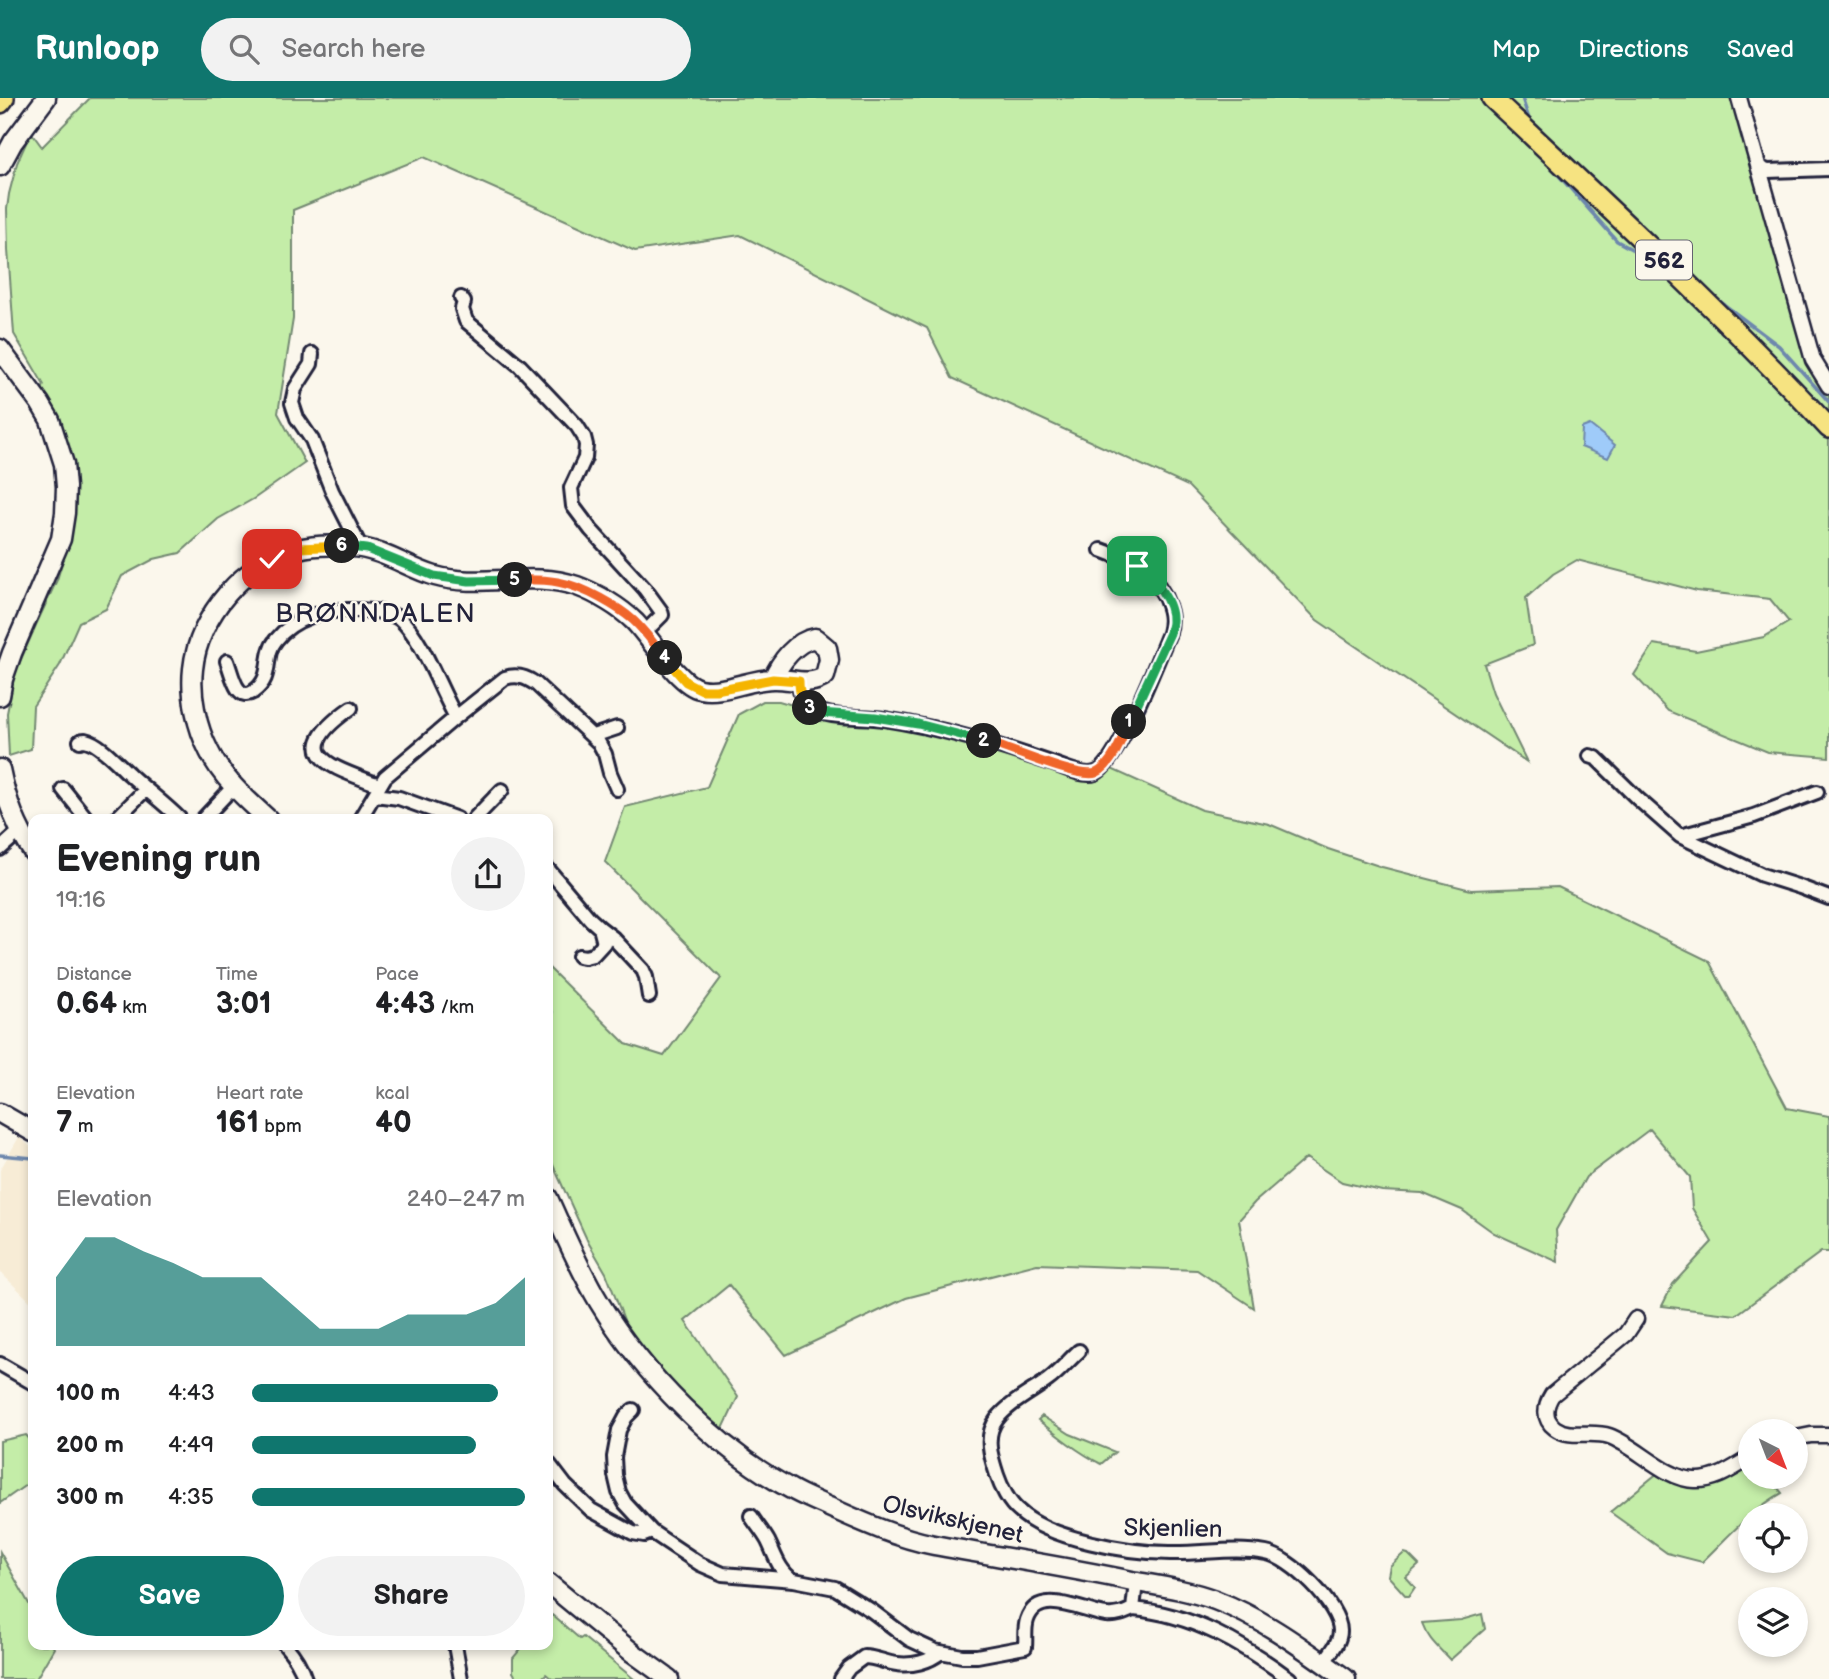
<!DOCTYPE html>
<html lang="en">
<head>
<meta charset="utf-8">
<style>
	:root { --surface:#fff; --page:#f2f2f2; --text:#202124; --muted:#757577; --accent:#0f766e }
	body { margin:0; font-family:"Balsamiq Sans",sans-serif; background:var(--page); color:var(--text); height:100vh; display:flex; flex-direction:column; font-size:26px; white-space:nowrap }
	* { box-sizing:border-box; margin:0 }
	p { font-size:23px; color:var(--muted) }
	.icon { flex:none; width:38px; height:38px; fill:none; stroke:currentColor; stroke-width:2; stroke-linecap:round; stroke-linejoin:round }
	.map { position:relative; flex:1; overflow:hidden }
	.drawer { position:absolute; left:28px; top:716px; width:525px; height:836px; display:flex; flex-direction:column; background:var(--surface); border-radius:14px; box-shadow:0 4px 10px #0003 }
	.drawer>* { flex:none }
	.needle { width:46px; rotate:138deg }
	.buttons { position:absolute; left:1738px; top:1321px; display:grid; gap:14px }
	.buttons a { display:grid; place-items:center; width:70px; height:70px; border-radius:50%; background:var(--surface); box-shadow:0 4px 10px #0003; font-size:35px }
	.pin { position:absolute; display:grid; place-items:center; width:60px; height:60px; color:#fff; margin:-30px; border-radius:14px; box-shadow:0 4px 10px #0006 }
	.km { position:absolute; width:35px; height:35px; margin:-18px; border-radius:50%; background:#222; color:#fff; font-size:19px; line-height:35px; text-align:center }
	.round { display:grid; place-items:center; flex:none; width:74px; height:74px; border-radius:37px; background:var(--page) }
	.headline { display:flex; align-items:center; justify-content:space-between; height:119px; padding:0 28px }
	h1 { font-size:38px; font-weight:800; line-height:52px }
	.stats { display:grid; grid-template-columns:repeat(3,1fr); gap:10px; height:119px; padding:7px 28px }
	.stats div { display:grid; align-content:center }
	.stats b { font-size:30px; font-weight:800 }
	.stats small { font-size:19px; font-weight:400 }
	.stats p { font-size:19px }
	.chart { height:196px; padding:14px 28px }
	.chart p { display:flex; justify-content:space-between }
	.chart svg { width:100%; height:126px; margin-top:7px; fill:var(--accent); opacity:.7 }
	.action { display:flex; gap:14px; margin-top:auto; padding:14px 28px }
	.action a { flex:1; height:80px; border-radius:42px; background:var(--accent); color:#fff; font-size:28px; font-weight:800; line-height:80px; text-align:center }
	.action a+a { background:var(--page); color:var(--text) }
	ul { padding:0 28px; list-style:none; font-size:23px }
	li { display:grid; grid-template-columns:112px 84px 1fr; align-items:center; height:52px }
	li i { height:18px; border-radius:9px; background:var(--accent) }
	header { display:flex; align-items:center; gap:42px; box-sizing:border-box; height:98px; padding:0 35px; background:var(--accent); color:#fff }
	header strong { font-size:33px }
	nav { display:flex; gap:38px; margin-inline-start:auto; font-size:24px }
	.search { width:490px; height:63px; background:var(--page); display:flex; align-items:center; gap:18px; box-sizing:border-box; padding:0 24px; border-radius:38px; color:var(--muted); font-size:26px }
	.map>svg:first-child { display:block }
	.built { fill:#f7ecd6 }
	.green { fill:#c4eda8; stroke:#738872; stroke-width:2 }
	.water { fill:#9fcbf9; stroke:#6d87ad; stroke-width:2 }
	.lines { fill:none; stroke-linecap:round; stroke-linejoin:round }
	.stream { stroke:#6d87ad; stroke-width:3.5 }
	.minor-casing { stroke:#22223b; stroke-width:18 }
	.tertiary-casing { stroke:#22223b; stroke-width:19 }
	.secondary-casing { stroke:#22223b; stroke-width:23 }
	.primary-casing { stroke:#22223b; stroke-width:24 }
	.motorway-casing { stroke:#22223b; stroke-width:26 }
	.minor { stroke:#fbf7ec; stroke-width:12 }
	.tertiary { stroke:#fbf7ec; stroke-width:14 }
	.secondary { stroke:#fbf7ec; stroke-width:18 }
	.primary { stroke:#f6e381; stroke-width:19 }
	.motorway { stroke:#f6e381; stroke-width:21 }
	.split-1-casing { stroke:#fff; stroke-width:14 }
	.split-2-casing { stroke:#fff; stroke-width:14 }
	.split-3-casing { stroke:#fff; stroke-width:14 }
	.split-4-casing { stroke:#fff; stroke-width:14 }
	.split-5-casing { stroke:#fff; stroke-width:14 }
	.split-6-casing { stroke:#fff; stroke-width:14 }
	.split-7-casing { stroke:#fff; stroke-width:14 }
	.split-1 { stroke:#22a559; stroke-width:9 }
	.split-2 { stroke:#f0652b; stroke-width:9 }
	.split-3 { stroke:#22a559; stroke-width:9 }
	.split-4 { stroke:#f5b400; stroke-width:9 }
	.split-5 { stroke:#f0652b; stroke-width:9 }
	.split-6 { stroke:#22a559; stroke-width:9 }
	.split-7 { stroke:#f5b400; stroke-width:9 }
	.labels { text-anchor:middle; stroke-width:5; stroke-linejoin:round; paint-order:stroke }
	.shield { fill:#fbf7ec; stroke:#636270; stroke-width:2 }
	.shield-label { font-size:23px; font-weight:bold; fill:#22223b }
	.street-label { font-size:24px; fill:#22223b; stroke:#fbf7ec }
	.neighbourhood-label { font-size:26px; letter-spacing:2px; fill:#22223b; stroke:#fbf7ec }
</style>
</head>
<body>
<header>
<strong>Runloop</strong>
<div class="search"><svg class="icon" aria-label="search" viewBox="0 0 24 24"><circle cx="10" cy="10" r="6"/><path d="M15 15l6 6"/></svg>Search here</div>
<nav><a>Map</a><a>Directions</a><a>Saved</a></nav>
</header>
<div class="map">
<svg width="1829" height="1581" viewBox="0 0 1829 1581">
	<rect width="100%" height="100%" fill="#fbf7ec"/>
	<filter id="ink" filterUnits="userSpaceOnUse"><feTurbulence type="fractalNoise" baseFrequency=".0143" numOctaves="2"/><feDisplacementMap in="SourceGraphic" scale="14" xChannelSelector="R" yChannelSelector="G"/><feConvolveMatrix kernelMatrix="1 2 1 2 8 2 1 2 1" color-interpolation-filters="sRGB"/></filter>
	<g filter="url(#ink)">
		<path class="built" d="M 19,1039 L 33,1051 L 33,1206 L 0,1174 L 0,1072 Z"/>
		<path class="green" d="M 90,0 L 1734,0 L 1768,107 L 1829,288 L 1829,659 L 1768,654 L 1668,613 L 1634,577 L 1654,546 L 1696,553 L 1764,539 L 1789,524 L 1770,501 L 1697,493 L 1577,462 L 1553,476 L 1526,500 L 1533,547 L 1484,566 L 1493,595 L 1527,664 L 1317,522 L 1188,388 L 952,280 L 927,230 L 740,137 L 635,153 L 424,59 L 293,112 L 293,221 L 278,315 L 305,365 L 255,400 L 218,421 L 180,455 L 154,461 L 122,478 L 106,511 L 79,524 L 60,567 L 33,608 L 31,651 L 9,658 L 7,615 L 15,575 L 36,527 L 57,482 L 71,435 L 75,392 L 70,359 L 40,297 L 44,287 L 14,236 L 8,152 L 7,111 L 9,96 L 17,65 L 31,34 L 42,49 Z
			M 763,603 L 779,603 L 820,615 L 875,619 L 1077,675 L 1105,668 L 1202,712 L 1269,726 L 1328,751 L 1382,769 L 1471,792 L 1558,789 L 1709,863 L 1787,1010 L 1829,1018 L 1829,1154 L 1821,1154 L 1736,1217 L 1662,1208 L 1673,1186 L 1712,1144 L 1692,1110 L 1690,1079 L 1650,1031 L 1586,1079 L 1556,1132 L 1558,1164 L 1494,1135 L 1462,1112 L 1422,1095 L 1382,1093 L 1342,1084 L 1306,1060 L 1255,1104 L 1239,1122 L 1254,1210 L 1197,1172 L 1037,1166 L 906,1200 L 786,1257 L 729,1187 L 685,1223 L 738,1299 L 722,1333 L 689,1305 L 631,1240 L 606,1175 L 588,1144 L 548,1056 L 548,869 L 626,946 L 664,958 L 721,880 L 605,764 L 625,709 L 707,689 L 739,616 Z
			M 1042,1318 L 1070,1336 L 1115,1354 L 1101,1366 C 1078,1354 1058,1338 1038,1322 Z
			M 26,1337 L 33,1345 L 33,1382 L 0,1405 L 0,1343 Z
			M 1750,1363 L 1750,1379 L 1769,1379 L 1782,1395 C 1751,1412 1728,1439 1702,1464 L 1667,1455 L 1610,1414 L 1659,1374 L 1679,1383 Z
			M 0,1454 L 33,1513 L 33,1547 L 52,1547 L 54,1550 L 36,1581 L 0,1581 Z
			M 1404,1455 L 1408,1456 L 1419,1467 L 1406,1479 L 1415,1489 L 1409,1498 L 1406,1498 L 1388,1478 L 1390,1468 Z
			M 1482,1516 L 1485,1531 L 1450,1562 C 1439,1550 1427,1540 1422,1525 L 1461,1522 Z
			M 552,1517 L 580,1541 L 583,1539 L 634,1581 L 552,1581 L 546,1576 L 541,1581 L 517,1581 L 513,1574 L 513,1560 L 524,1547 L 548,1547 L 548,1521 Z"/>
		<path class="water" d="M 1590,327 L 1615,347 L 1608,360 L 1581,349 L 1582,330 Z"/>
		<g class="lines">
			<path class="stream" d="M 1522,0 L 1530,24
				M 1546,63 L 1617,143 L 1651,162
				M 1718,202 L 1779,248 L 1829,304
				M 548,913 L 552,914
				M 0,1057 L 33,1060"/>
			<defs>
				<path id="minor" d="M 1758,69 L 1768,73 L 1829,71
					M 461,200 L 464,204 L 462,211 L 466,223 L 520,268 L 577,328 L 584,339 L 586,347 L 585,360 L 571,390 L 573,408 L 591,432 L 645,491 L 661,513 L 662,517 L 644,535
					M 312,256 L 311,266 L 295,291 L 292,305 L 297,320 L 312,342 L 332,393 L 361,450
					M 227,563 C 232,575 236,604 253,594 C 275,579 262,559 276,542 C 293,520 325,511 353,512 C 365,512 390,513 400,521 C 423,541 440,592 456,619
					M 799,583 C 799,627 853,616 884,621 C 943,630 998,647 1054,666 C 1065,670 1084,679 1095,675 C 1116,669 1159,559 1169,535 C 1173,520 1170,511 1164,497 C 1150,470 1128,462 1101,452
					M 351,610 C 284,657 330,668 379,687
					M 593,638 L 617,630
					M 80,643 C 82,642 83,642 85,642 C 100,645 119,667 129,676 C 146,692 164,705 180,721
					M 1590,658 L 1596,660 L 1638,701 L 1680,738 L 1762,777 L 1800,789 L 1829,800
					M 63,691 L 87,721
					M 375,697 L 399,700 L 457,721
					M 116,721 L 146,691
					M 203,721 L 234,688
					M 360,721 L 385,679 L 456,619 L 505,580 C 517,576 526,579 536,586 L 599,645 L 605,656 L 610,675 L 617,691
					M 474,721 L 502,692
					M 1680,738 L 1754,718 L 1817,694
					M 0,751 L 20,733
					M 548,771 L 590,821 L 600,830 L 613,840 L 643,872 L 646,879 L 649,898
					M 579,858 L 585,859 L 593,857 L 604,845 L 600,830
					M 1079,1253 C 1068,1263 1059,1274 1048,1282 C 1032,1294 1009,1305 997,1321 C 984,1338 991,1359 997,1377 C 1001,1389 1009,1405 1019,1413 C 1048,1441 1130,1455 1170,1455 C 1202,1456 1234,1449 1266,1455 C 1290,1459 1340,1507 1340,1533 C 1340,1545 1330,1555 1323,1565
					M 0,1266 L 33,1285
					M 633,1312 L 626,1319 L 619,1332 L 614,1359 L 615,1377 L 619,1394 L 625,1405 L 652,1434 L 700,1466 L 723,1476 L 794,1482 L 835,1490 L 872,1513 L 909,1541 L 935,1553 L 962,1558 L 977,1558 L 1025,1549 C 1026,1541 1024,1531 1027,1522 C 1038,1488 1083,1514 1106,1517 C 1117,1518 1124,1515 1133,1511 L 1136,1484
					M 549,1366 L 565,1387 L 591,1412 L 633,1435 L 644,1437 L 652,1434
					M 751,1418 C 756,1426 763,1434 768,1443 C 775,1457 779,1473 793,1482
					M 1133,1511 C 1192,1516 1243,1546 1290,1581
					M 285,1547 C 294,1557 301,1568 305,1581
					M 455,1547 L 461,1581
					M 841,1581 L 849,1570 L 864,1559 C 875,1559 886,1565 897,1566 C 912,1568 929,1564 941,1554"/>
				<path id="tertiary" d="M 1739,0 L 1813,262 L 1829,288
					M 1636,1221 L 1626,1236 L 1552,1297 C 1545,1308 1543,1321 1555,1330 C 1570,1341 1592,1332 1609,1338 C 1637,1348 1666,1382 1695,1382 C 1716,1383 1733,1370 1750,1360
					M 1796,1340 L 1811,1337 L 1829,1337"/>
				<path id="secondary" d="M 0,68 L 13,44 L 46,0
					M 0,251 L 40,305 L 50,322 L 64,366 L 66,389 L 65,415 L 61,441 L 12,555 L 3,581 L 0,598
					M 0,671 C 6,701 16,729 33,754
					M 268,721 C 246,701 222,680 209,653 C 197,630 190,598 193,571 C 198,518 245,463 298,451 C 318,446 341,447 361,450 C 387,454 410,471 435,478 C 481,491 531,472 577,488 C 596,495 620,509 635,524 C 651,541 679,587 700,591 C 724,596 749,581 773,581 C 790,580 810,589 825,578 L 829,562 L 827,550 L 815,540 C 796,543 780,564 773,581
					M 0,1015 L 33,1034
					M 548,1100 C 564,1135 579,1171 599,1204 C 642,1275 717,1352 791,1391 C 803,1398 817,1403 829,1409 C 862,1424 898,1440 934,1447 C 1000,1459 1066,1469 1132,1483 C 1160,1488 1188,1492 1215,1502 C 1263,1520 1304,1551 1346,1581
					M 548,1485 L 633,1555 L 669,1581"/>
				<path id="primary" d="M 1492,0 C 1607,108 1722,215 1829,330"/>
				<path id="motorway" d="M 0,4 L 3,0"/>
			</defs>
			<use href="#minor" class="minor-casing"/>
			<use href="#tertiary" class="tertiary-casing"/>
			<use href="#secondary" class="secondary-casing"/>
			<use href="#primary" class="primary-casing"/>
			<use href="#motorway" class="motorway-casing"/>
			<use href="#minor" class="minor"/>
			<use href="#tertiary" class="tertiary"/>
			<use href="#secondary" class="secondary"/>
			<use href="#primary" class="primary"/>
			<use href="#motorway" class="motorway"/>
		</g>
	</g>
	<g class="lines" filter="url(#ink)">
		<defs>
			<path id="split-1" d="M 1129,624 L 1170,535 C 1170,531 1172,528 1172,524 C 1174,504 1153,478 1137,468"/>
			<path id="split-2" d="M 984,643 C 1006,649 1078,681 1096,675 C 1112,668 1123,639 1129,624"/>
			<path id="split-3" d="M 810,610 L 820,615 L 875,619 L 918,626 L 984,643"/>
			<path id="split-4" d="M 665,560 L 686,584 L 702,592 L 716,592 L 773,581 L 799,583 C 799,594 801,604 810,610"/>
			<path id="split-5" d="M 515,482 C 550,481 569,483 600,500 C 611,506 623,513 633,522 C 645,533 655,547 665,560"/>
			<path id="split-6" d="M 342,448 L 367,451 L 434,478 L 469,483 L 515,482"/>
			<path id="split-7" d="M 272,461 L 300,450 L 342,448"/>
		</defs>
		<use href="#split-1" class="split-1-casing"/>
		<use href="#split-2" class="split-2-casing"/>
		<use href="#split-3" class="split-3-casing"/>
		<use href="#split-4" class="split-4-casing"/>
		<use href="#split-5" class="split-5-casing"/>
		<use href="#split-6" class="split-6-casing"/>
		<use href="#split-7" class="split-7-casing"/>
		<use href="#split-1" class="split-1"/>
		<use href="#split-2" class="split-2"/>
		<use href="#split-3" class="split-3"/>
		<use href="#split-4" class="split-4"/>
		<use href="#split-5" class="split-5"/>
		<use href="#split-6" class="split-6"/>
		<use href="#split-7" class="split-7"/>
	</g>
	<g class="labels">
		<rect class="shield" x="1636" y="142.5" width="56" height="39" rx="5"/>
		<g class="shield-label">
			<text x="1664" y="170">562</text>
		</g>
		<g class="street-label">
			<text transform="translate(953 1421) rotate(13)" y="8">Olsvikskjenet</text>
			<text transform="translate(1173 1430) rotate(1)" y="8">Skjenlien</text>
		</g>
		<g class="neighbourhood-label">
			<text x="376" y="524">BRØNNDALEN</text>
		</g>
	</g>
</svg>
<div class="buttons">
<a><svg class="needle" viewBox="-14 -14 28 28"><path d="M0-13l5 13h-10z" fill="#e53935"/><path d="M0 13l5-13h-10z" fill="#757577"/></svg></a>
<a><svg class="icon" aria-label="locate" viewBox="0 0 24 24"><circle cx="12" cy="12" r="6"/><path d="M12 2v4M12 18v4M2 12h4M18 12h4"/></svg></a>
<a><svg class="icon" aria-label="layers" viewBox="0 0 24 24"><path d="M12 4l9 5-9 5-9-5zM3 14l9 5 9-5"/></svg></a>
</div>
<div class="pin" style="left:1137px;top:468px;background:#1e9e55"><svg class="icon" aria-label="arrive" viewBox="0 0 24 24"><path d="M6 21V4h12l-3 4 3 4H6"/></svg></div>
<div class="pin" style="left:272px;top:461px;background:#d93025"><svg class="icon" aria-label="check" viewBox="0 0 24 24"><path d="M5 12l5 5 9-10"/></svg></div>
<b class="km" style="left:1129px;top:624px">1</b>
<b class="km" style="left:984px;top:643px">2</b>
<b class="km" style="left:810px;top:610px">3</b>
<b class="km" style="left:665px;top:560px">4</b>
<b class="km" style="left:515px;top:482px">5</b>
<b class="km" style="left:342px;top:448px">6</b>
<section class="drawer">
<div class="headline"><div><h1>Evening run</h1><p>19:16</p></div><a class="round"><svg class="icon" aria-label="share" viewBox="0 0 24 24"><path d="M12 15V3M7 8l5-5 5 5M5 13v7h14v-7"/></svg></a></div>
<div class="stats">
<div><p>Distance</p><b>0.64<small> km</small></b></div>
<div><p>Time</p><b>3:01</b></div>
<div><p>Pace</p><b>4:43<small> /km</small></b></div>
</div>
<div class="stats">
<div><p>Elevation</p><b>7<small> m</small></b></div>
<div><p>Heart rate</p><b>161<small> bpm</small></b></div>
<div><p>kcal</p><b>40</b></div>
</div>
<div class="chart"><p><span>Elevation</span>240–247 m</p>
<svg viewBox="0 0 160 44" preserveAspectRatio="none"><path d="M0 44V20L10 6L20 6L30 11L40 15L50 20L60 20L70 20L80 29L90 38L100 38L110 38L120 33L130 33L140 33L150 29L160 20V44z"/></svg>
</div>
<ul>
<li><b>100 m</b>4:43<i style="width:90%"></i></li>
<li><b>200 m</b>4:49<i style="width:82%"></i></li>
<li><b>300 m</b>4:35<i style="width:100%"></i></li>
</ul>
<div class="action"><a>Save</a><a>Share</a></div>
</section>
</div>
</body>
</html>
